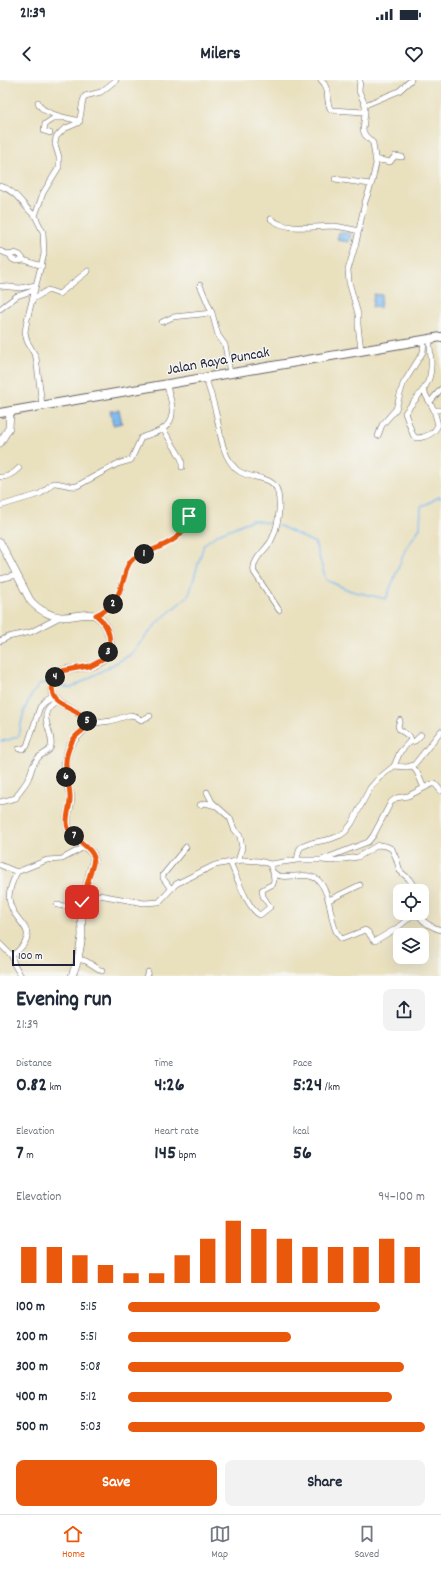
<!DOCTYPE html>
<html lang="en">
<head>
<meta charset="utf-8">
<style>
	:root { --surface:#fff; --page:#f2f2f3; --text:#1f2937; --muted:#747a83; --line:#e0e1e3; --accent:#ea580c }
	body { margin:0; font-family:Dekko,sans-serif; background:var(--page); color:var(--text); height:100vh; display:flex; flex-direction:column; font-size:15px; white-space:nowrap }
	* { box-sizing:border-box; margin:0 }
	p { font-size:13px; color:var(--muted) }
	.icon { flex:none; width:22px; height:22px; fill:none; stroke:currentColor; stroke-width:2; stroke-linecap:round; stroke-linejoin:round }
	.map { position:relative; height:896px; overflow:hidden }
	.panel { display:flex; flex-direction:column; background:var(--surface); flex:1 }
	.panel>* { flex:none }
	.tools { position:absolute; left:393px; top:804px; display:grid; gap:8px }
	.tools a { display:grid; place-items:center; width:36px; height:36px; border-radius:8px; background:var(--surface); box-shadow:0 4px 16px #0002; font-size:20px }
	.scale { position:absolute; left:12px; bottom:10px; width:63px; box-sizing:border-box; padding-left:4px; border:2px solid #22223b; border-top:0; font-size:11px; line-height:14px; white-space:nowrap; color:#22223b; -webkit-text-stroke:3px #f6f6f2; paint-order:stroke }
	.pin { position:absolute; display:grid; place-items:center; width:34px; height:34px; color:#fff; margin:-17px; border-radius:8px; box-shadow:0 2px 6px #0006 }
	.km { position:absolute; width:20px; height:20px; margin:-10px; border-radius:50%; background:#222; color:#fff; font-size:11px; line-height:20px; text-align:center }
	.round { display:grid; place-items:center; flex:none; width:42px; height:42px; border-radius:8px; background:var(--page) }
	.head { display:flex; align-items:center; justify-content:space-between; height:68px; padding:0 16px }
	h1 { font-size:22px; font-weight:700; line-height:30px }
	.stats { display:grid; grid-template-columns:repeat(3,1fr); gap:6px; height:68px; padding:4px 16px }
	.stats div { display:grid; align-content:center }
	.stats b { font-size:20px; font-weight:700 }
	.stats small { font-size:11px; font-weight:400 }
	.stats p { font-size:11px }
	.chart { height:112px; padding:8px 16px }
	.chart p { display:flex; justify-content:space-between }
	.chart svg { width:100%; height:72px; margin-top:4px; stroke:var(--accent); stroke-width:6 }
	.primary-button { display:flex; gap:8px; margin-top:auto; padding:8px 16px }
	.primary-button a { flex:1; height:46px; border-radius:8px; background:var(--accent); color:#fff; font-size:16px; font-weight:700; line-height:46px; text-align:center }
	.primary-button a+a { background:var(--page); color:var(--text) }
	ul { padding:0 16px; list-style:none; font-size:13px }
	li { display:grid; grid-template-columns:64px 48px 1fr; align-items:center; height:30px }
	li i { height:10px; border-radius:5px; background:var(--accent) }
	.status { display:flex; justify-content:space-between; align-items:center; height:28px; padding:0 20px; background:var(--surface); direction:ltr }
	.status svg { height:11px; fill:currentColor }
	header { display:flex; justify-content:space-between; align-items:center; height:52px; padding:0 16px; background:var(--surface); font-size:18px; font-weight:700 }
	.tab-bar { display:flex; justify-content:space-around; align-items:center; height:56px; border-top:1px solid var(--line); background:var(--surface); font-size:11px; color:var(--muted) }
	.tab-bar a { display:grid; justify-items:center; gap:2px }
	.tab-bar .on { color:var(--accent) }
	.map>svg:first-child { display:block }
	.water { fill:#7cb8ee; stroke:#4f6d94 }
	.lines { fill:none; stroke-linecap:round; stroke-linejoin:round }
	.stream { stroke:#7cb8ee; stroke-width:1.5 }
	.minor-casing { stroke:#686469; stroke-width:6 }
	.secondary-casing { stroke:#686469; stroke-width:8 }
	.trunk-casing { stroke:#686469; stroke-width:10 }
	.minor { stroke:#fff; stroke-width:5 }
	.secondary { stroke:#fff; stroke-width:7 }
	.trunk { stroke:#fff; stroke-width:8 }
	.route-casing { stroke:#fff; stroke-width:8 }
	.route { stroke:#ea580c; stroke-width:5 }
	.labels { text-anchor:middle; stroke-width:3; stroke-linejoin:round; paint-order:stroke }
	.street-label { font-size:15px; fill:#22223b; stroke:#f6f6f2 }
</style>
</head>
<body>
<div class="status"><b>21:39</b><svg viewBox="0 0 49 12"><path d="M0 12V9h3v3zM5 12V6h3v6zM10 12V3h3v9zM15 12V0h3v12zM26 1h20v11H26zM47 4h2v5h-2z"/></svg></div>
<header><svg class="icon" aria-label="back" viewBox="0 0 24 24"><path d="M15 5l-7 7 7 7"/></svg>Milers<svg class="icon" aria-label="heart" viewBox="0 0 24 24"><path d="M12 20l-8-8c-3-5 5-10 8-4 3-6 11-1 8 4z"/></svg></header>
<div class="map">
<svg width="441" height="896" viewBox="0 0 441 896">
	<rect width="100%" height="100%" fill="#f6f6f2"/>
	<filter id="ink" filterUnits="userSpaceOnUse"><feTurbulence type="fractalNoise" baseFrequency=".025" numOctaves="2"/><feDisplacementMap in="SourceGraphic" scale="8" xChannelSelector="R" yChannelSelector="G"/><feConvolveMatrix kernelMatrix="1 2 1 2 8 2 1 2 1" color-interpolation-filters="sRGB"/></filter>
	<filter id="wash" filterUnits="userSpaceOnUse"><feTurbulence type="fractalNoise" baseFrequency=".012" numOctaves="4" result="noise"/><feDisplacementMap in="SourceGraphic" scale="16" xChannelSelector="R" yChannelSelector="G"/><feGaussianBlur stdDeviation="0.9" result="paint"/><feColorMatrix in="noise" values="0 0 0 0 0 0 0 0 0 0 0 0 0 0 0 0 0 1.4 0 .05"/><feComposite in="paint" operator="in"/></filter>
	<g filter="url(#wash)">
		<rect width="100%" height="100%" fill="#e9e0be"/>
		<path class="water" d="M 339,152 L 351,154 L 349,162 L 337,160 Z
			M 374,214 L 382,215 L 380,228 L 372,227 Z
			M 119,330 L 122,343 L 113,345 L 110,331 Z"/>
		<g class="lines">
			<path class="stream" d="M 278,445 L 315,463 L 326,500 L 351,511 L 386,519 L 406,468 L 420,448 L 421,427 L 439,417 L 441,418
				M 55,605 L 71,608 L 130,575 L 159,541 L 189,515 L 204,464 L 218,454 L 252,440 L 274,444
				M 0,661 L 8,660 L 19,656 C 22,635 26,619 41,603 L 49,604"/>
		</g>
	</g>
	<g filter="url(#ink)">
		<g class="lines">
			<defs>
				<path id="minor" d="M 321,0 C 332,10 324,20 331,30 L 365,32 L 363,50 L 365,55 L 373,63 L 376,84 L 372,102 L 365,122 L 356,163 L 348,190 L 349,202 L 358,234 L 358,245 L 361,270
					M 360,0 L 359,11 L 365,25 L 365,32
					M 38,22 C 40,34 68,38 80,41
					M 365,25 L 399,11 L 411,0
					M 50,53 L 44,51 L 45,44 L 54,38 L 63,38
					M 375,79 L 390,82 L 395,76 L 402,77
					M 335,99 L 370,104
					M 0,106 C 16,110 23,126 35,136
					M 271,139 C 287,152 314,146 334,146 C 342,147 351,149 359,151
					M 0,171 L 10,175 L 12,179 L 16,181 L 24,180 L 42,186
					M 10,175 L 15,173 L 20,175 L 24,180
					M 200,205 L 212,233 L 218,255 L 225,265 L 230,293
					M 0,206 L 20,208 L 36,205
					M 33,219 L 48,210 L 59,214 L 88,191
					M 0,229 L 17,216 L 35,210
					M 162,242 L 173,237 L 212,233
					M 205,297 C 210,310 214,324 217,338 C 221,356 222,375 236,389 C 248,401 274,393 278,413 C 281,428 278,447 271,461 C 266,470 251,480 254,492 L 279,530
					M 423,310 L 434,330 L 438,345 C 435,353 425,358 416,358 L 413,355 L 405,333 C 415,318 431,307 431,287 C 432,277 429,268 430,259
					M 430,322 L 441,309
					M 42,325 L 36,277 L 27,261 L 25,252 L 27,240 L 44,174 L 43,152 L 35,136 L 43,113 L 59,87 L 59,77 L 55,64 L 56,57 L 64,49 L 78,43 C 83,34 80,24 85,16 L 101,12 L 116,0
					M 434,330 L 441,330
					M 163,349 L 180,376 L 182,381 L 182,387
					M 378,356 L 382,345 L 396,329 L 403,304 L 423,272 L 424,260
					M 0,397 C 8,398 14,393 19,388
					M 0,426 L 40,414 L 53,403 C 61,402 69,408 77,406 L 117,384 L 131,380 L 141,358 C 146,355 153,354 159,351 C 180,341 171,320 166,303
					M 0,499 L 17,495
					M 95,535 C 117,526 119,515 125,495 C 126,489 129,482 134,479 C 137,476 141,475 145,473 C 164,465 185,459 189,436
					M 0,561 L 8,557 L 31,552 L 58,538
					M 87,644 L 111,641 L 130,635 L 135,636 L 141,640 L 150,636
					M 409,663 L 415,661 L 421,655
					M 19,669 L 23,669 L 27,666 L 40,627 L 45,622 L 54,617
					M 394,686 L 407,687 L 414,685 L 441,651
					M 412,686 L 417,692 L 424,708
					M 207,712 L 212,722 L 230,738 L 234,749 L 240,756 L 242,768 L 238,781
					M 0,722 L 16,718 C 19,710 26,705 29,697 C 33,688 30,688 38,678 C 42,673 50,673 51,666 C 54,650 34,634 57,621
					M 200,725 L 205,723 L 216,726
					M 297,780 L 299,770 L 301,767 L 311,763 L 331,759 L 341,755 L 346,751 L 352,743 L 370,708 L 379,698 L 394,686 L 400,672 L 411,660 L 410,657 L 399,649 L 398,646 L 400,640
					M 322,780 L 331,781 L 358,777 L 378,765 L 386,766 L 392,769 L 396,778 L 400,791 L 409,799 L 417,811
					M 230,782 C 236,795 248,830 260,835 L 270,827 L 263,816 L 262,810 L 273,804 L 274,800 L 273,792
					M 270,784 C 271,787 271,790 273,792 C 282,803 306,789 318,800 C 334,816 328,848 342,859 L 365,850 L 368,852 L 373,860 L 375,861 L 397,848 L 415,833
					M 0,785 L 17,792
					M 171,809 L 163,798 L 163,795 L 186,767
					M 422,816 L 423,817
					M 84,817 L 99,815 L 144,823 L 159,822 L 176,804 L 215,785 L 242,780 L 259,781 L 270,784 L 297,780 L 321,780 L 368,762 L 373,756 L 391,722 L 396,718 L 408,716 L 432,704 L 435,704 L 441,711
					M 329,820 L 360,805
					M 57,825 L 81,828
					M 414,833 L 416,836 L 420,836 C 423,843 434,848 441,850
					M 0,864 L 12,876
					M 78,879 L 86,881 L 102,891
					M 21,896 L 14,884 L 12,876 C 47,848 11,845 9,818 C 9,809 13,800 17,792 L 47,780 L 62,779 L 86,766
					M 146,896 L 148,892"/>
				<path id="secondary" d="M 0,363 L 9,348 L 10,331
					M 0,462 L 30,520 C 34,525 39,529 45,532 C 64,543 76,532 95,535 C 105,541 108,549 110,560 C 113,581 90,587 74,589 C 69,589 63,589 59,592 C 54,595 51,606 52,611 C 53,626 80,627 87,642 C 87,650 74,657 70,666 C 65,677 64,690 67,702 C 68,707 70,712 71,717 C 71,728 64,739 69,750 C 72,758 87,767 93,774 L 94,778 L 81,826 L 82,856 L 78,879 L 72,896"/>
				<path id="trunk" d="M 0,333 L 441,257"/>
			</defs>
			<use href="#minor" class="minor-casing"/>
			<use href="#secondary" class="secondary-casing"/>
			<use href="#trunk" class="trunk-casing"/>
			<use href="#minor" class="minor"/>
			<use href="#secondary" class="secondary"/>
			<use href="#trunk" class="trunk"/>
		</g>
	</g>
	<g class="lines" filter="url(#ink)">
		<defs>
			<path id="route" d="M 82,822 L 93,784 L 94,777 C 90,766 78,762 71,753 C 62,743 71,728 70,717 C 70,702 63,690 67,675 C 69,668 71,661 76,656 C 81,651 87,649 87,642 C 78,624 47,628 53,604 C 54,598 56,594 61,591 L 89,586 L 106,577 C 114,562 109,545 96,535 C 116,526 119,515 125,495 C 126,489 129,482 134,478 C 137,476 141,475 145,473 C 165,465 185,459 189,436"/>
		</defs>
		<use href="#route" class="route-casing"/>
		<use href="#route" class="route"/>
	</g>
	<g class="labels">
		<g class="street-label">
			<text transform="translate(218 280) rotate(-10)" y="5">Jalan Raya Puncak</text>
		</g>
	</g>
</svg>
<div class="tools">
<a><svg class="icon" aria-label="locate" viewBox="0 0 24 24"><circle cx="12" cy="12" r="6"/><path d="M12 2v4M12 18v4M2 12h4M18 12h4"/></svg></a>
<a><svg class="icon" aria-label="layers" viewBox="0 0 24 24"><path d="M12 4l9 5-9 5-9-5zM3 14l9 5 9-5"/></svg></a>
</div>
<div class="scale">100 m</div>
<div class="pin" style="left:189px;top:436px;background:#1e9e55"><svg class="icon" aria-label="arrive" viewBox="0 0 24 24"><path d="M6 21V4h12l-3 4 3 4H6"/></svg></div>
<div class="pin" style="left:82px;top:822px;background:#d93025"><svg class="icon" aria-label="check" viewBox="0 0 24 24"><path d="M5 12l5 5 9-10"/></svg></div>
<b class="km" style="left:144px;top:474px">1</b>
<b class="km" style="left:113px;top:524px">2</b>
<b class="km" style="left:108px;top:572px">3</b>
<b class="km" style="left:55px;top:597px">4</b>
<b class="km" style="left:87px;top:641px">5</b>
<b class="km" style="left:66px;top:697px">6</b>
<b class="km" style="left:74px;top:756px">7</b>
</div>
<section class="panel">
<div class="head"><div><h1>Evening run</h1><p>21:39</p></div><a class="round"><svg class="icon" aria-label="share" viewBox="0 0 24 24"><path d="M12 15V3M7 8l5-5 5 5M5 13v7h14v-7"/></svg></a></div>
<div class="stats">
<div><p>Distance</p><b>0.82<small> km</small></b></div>
<div><p>Time</p><b>4:26</b></div>
<div><p>Pace</p><b>5:24<small> /km</small></b></div>
</div>
<div class="stats">
<div><p>Elevation</p><b>7<small> m</small></b></div>
<div><p>Heart rate</p><b>145<small> bpm</small></b></div>
<div><p>kcal</p><b>56</b></div>
</div>
<div class="chart"><p><span>Elevation</span>94–100 m</p>
<svg viewBox="0 0 160 44" preserveAspectRatio="none"><path d="M5 44V22M15 44V22M25 44V27M35 44V33M45 44V38M55 44V38M65 44V27M75 44V17M85 44V6M95 44V11M105 44V17M115 44V22M125 44V22M135 44V22M145 44V17M155 44V22"/></svg>
</div>
<ul>
<li><b>100 m</b>5:15<i style="width:85%"></i></li>
<li><b>200 m</b>5:51<i style="width:55%"></i></li>
<li><b>300 m</b>5:08<i style="width:93%"></i></li>
<li><b>400 m</b>5:12<i style="width:89%"></i></li>
<li><b>500 m</b>5:03<i style="width:100%"></i></li>
</ul>
<div class="primary-button"><a>Save</a><a>Share</a></div>
</section>
<nav class="tab-bar">
<a class="on"><svg class="icon" aria-label="home" viewBox="0 0 24 24"><path d="M3 11l9-7 9 7M6 9v11h12V9"/></svg>Home</a>
<a><svg class="icon" aria-label="map" viewBox="0 0 24 24"><path d="M3 6l6-2 6 2 6-2v14l-6 2-6-2-6 2zM9 4v14M15 6v14"/></svg>Map</a>
<a><svg class="icon" aria-label="saved" viewBox="0 0 24 24"><path d="M7 4h10v16l-5-4-5 4z"/></svg>Saved</a>
</nav>
</body>
</html>
